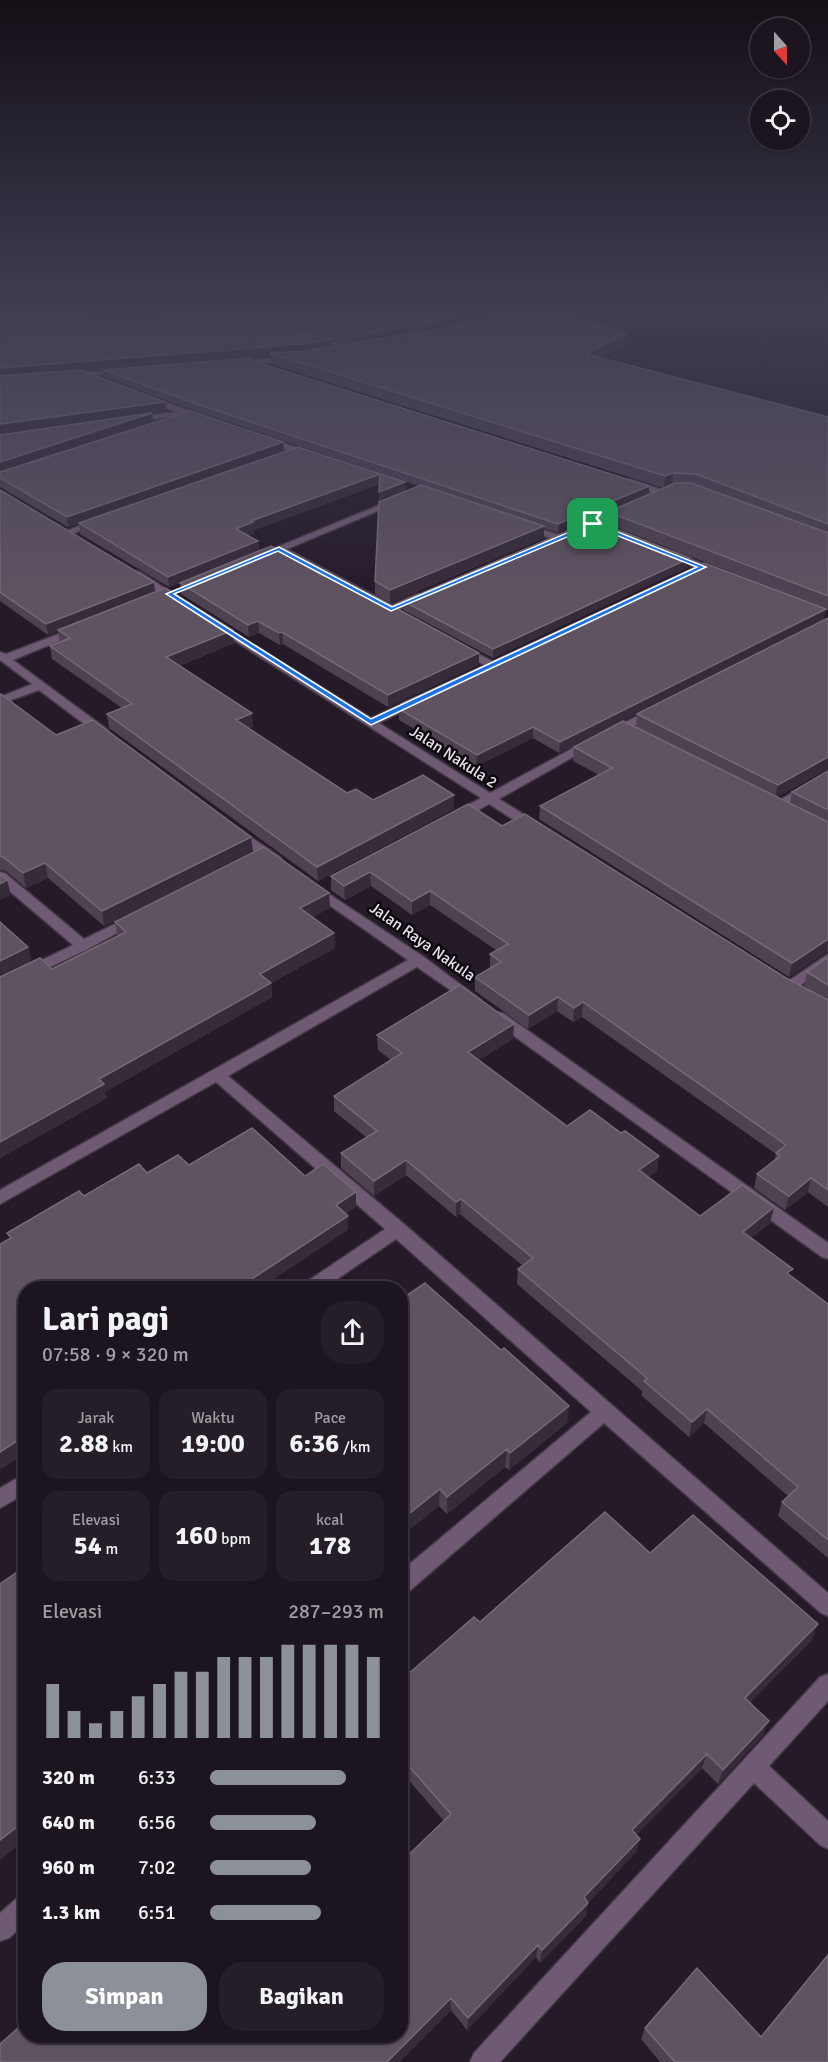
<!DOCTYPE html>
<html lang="id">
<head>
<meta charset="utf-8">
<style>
	:root { --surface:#1c141e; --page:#251d27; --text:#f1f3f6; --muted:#a09ea4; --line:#3a333c; --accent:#8c9099 }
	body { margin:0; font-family:Signika,sans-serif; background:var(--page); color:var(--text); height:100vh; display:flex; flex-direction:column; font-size:22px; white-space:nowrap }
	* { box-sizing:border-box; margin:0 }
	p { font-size:20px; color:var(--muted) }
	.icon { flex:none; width:33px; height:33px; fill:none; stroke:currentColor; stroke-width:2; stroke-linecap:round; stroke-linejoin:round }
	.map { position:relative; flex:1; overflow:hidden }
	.side { position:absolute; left:18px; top:1281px; width:390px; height:762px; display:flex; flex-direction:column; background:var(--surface); border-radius:24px; box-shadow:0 2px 4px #0004,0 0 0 2px var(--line) }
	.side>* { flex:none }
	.needle { width:39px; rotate:159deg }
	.fabs { position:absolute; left:750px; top:18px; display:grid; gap:12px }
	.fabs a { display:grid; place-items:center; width:60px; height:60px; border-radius:50%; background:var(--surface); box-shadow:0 2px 4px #0004,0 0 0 2px var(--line); font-size:30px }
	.pin { position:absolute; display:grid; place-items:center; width:51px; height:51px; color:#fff; margin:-26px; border-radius:12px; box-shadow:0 3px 9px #0006 }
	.round { display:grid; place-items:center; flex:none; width:63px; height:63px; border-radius:24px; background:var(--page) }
	.overview { display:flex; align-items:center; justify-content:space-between; height:102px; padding:0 24px }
	h1 { font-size:33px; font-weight:800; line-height:45px }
	.figures { display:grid; grid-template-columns:repeat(3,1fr); gap:9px; height:102px; padding:6px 24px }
	.figures div { display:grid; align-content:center; border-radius:15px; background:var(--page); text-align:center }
	.figures b { font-size:26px; font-weight:800 }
	.figures small { font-size:16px; font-weight:400 }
	.figures p { font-size:16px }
	.chart { height:168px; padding:12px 24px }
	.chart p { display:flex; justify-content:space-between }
	.chart svg { width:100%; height:108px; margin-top:6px; stroke:var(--accent); stroke-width:6 }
	.cta { display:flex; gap:12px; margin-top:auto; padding:12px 24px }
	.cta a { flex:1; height:69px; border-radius:24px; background:var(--accent); color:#fff; font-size:24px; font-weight:800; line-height:69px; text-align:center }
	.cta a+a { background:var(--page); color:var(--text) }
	ul { padding:0 24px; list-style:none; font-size:20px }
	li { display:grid; grid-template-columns:96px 72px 1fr; align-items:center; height:45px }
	li i { height:15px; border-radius:8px; background:var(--accent) }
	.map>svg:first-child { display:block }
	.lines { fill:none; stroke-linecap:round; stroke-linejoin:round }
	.minor-casing { stroke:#413643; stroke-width:3 }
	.minor { fill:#6f5a74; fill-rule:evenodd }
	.wall { fill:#4e4251; fill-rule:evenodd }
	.shaded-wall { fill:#362b39 }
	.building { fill:#5f5361; stroke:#746a77; stroke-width:1.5 }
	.route { fill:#1a73e8; stroke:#fff; stroke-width:1.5; fill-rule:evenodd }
	.labels { text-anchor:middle; stroke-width:5; stroke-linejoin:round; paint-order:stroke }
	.street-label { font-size:16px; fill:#eae2ec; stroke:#0b070d }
</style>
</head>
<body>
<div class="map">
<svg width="828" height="2062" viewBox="0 0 828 2062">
	<rect width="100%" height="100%" fill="#251a28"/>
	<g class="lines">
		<defs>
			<path id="minor" d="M 313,337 L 360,347 L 364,349 L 360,351 L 310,341 L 310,337 Z
				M 293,357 L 294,359 L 290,361 L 236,365 L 232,363 L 236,361 Z
				M 126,369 L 126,373 L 123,373 L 72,377 L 68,375 L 72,373 Z
				M 145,395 L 208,417 L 209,419 L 205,422 L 186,415 L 131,422 L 130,420 L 134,417 L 176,412 L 142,400 L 142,396 Z
				M 264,436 L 313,453 L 315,455 L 307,457 L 261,441 L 260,439 Z
				M 629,479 L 666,491 L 668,493 L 663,496 L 626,484 L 626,480 Z
				M 394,499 L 402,501 L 287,549 L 392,605 L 417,594 L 426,596 L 395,611 L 387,611 L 278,552 L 258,560 L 253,557 Z
				M 623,508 L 631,510 L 582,532 L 574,530 Z
				M 96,519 L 104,521 L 72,534 L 64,532 Z
				M 526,524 L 562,536 L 564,538 L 559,541 L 523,529 L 521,527 Z
				M 668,552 L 676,552 L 724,573 L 715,575 L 668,556 Z
				M 136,571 L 140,572 L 182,599 L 173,601 L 132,576 L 132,572 Z
				M 217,622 L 371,718 L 414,698 L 422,698 L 422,702 L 379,723 L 490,793 L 586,741 L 594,741 L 596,744 L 499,799 L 541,825 L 542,828 L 541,831 L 531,831 L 489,804 L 461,820 L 451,820 L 450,817 L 451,814 L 481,798 L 213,627 L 212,625 Z
				M 77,627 L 82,630 L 81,632 L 13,660 L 108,730 L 108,736 L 100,736 L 39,690 L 0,704 L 0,697 L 32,684 L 0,660 L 0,652 L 6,654 Z
				M 463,646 L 496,663 L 498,665 L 492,668 L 488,667 L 459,651 L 457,649 Z
				M 654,707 L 658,709 L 658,713 L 615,736 L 611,737 L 605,733 Z
				M 828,771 L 828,780 L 780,809 L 776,810 L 770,806 Z
				M 236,827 L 280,857 L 282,860 L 280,863 L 270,863 L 231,834 L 230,831 Z
				M 0,872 L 5,873 L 84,939 L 129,917 L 134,916 L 141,920 L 88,949 L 0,991 L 0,980 L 73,945 L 0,883 Z
				M 314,884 L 424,957 L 481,1000 L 479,1003 L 469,1003 L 417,967 L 228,1076 L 404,1224 L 828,1593 L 828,1616 L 821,1613 L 604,1423 L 407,1593 L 400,1596 L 400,1572 L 591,1412 L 396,1239 L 324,1288 L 302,1288 L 305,1283 L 385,1229 L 216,1082 L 0,1204 L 0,1190 L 408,960 L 309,891 L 307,888 L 309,885 Z
				M 828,954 L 828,966 L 794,990 L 784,990 L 782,987 L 784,984 Z
				M 498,1012 L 503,1013 L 828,1243 L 828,1259 L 822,1257 L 493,1021 L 491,1017 Z
				M 26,1473 L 26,1493 L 0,1508 L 0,1488 Z
				M 828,1674 L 828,1701 L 769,1766 L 828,1821 L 828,1849 L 820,1845 L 754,1783 L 500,2062 L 470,2062 L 474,2053 L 820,1677 Z
				M 26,1895 L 26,1923 L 9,1938 L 0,1941 L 0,1913 L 17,1898 Z"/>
		</defs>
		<use href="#minor" class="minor-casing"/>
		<use href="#minor" class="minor"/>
	</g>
	<path class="wall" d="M 0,309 L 524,309 L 626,334 L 625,344 L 600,357 L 828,417 L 828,610 L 607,524 L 608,512 L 664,488 L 271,364 L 270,356 L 83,371 L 165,402 L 166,411 L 0,434 ZM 333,340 L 349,343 L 333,346 Z
		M 815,309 L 828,309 L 828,311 Z
		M 253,361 L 649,486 L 649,494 L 558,533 L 544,528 L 544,538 L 390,603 L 375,594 L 375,581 L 380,484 L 254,530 L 254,533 L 248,535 L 258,541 L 259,551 L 325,577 L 479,653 L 479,665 L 388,707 L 283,644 L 280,645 L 259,633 L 249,637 L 181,594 L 180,583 L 169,587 L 80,534 L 79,523 L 298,447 L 405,482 L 406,491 L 419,486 L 195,411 L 104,377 L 103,370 Z
		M 152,413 L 153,423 L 83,445 L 283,442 L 284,451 L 68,527 L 0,487 L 0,435 Z
		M 0,490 L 155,592 L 233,630 L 234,643 L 179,666 L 253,727 L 249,728 L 347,793 L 373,800 L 454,809 L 318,881 L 109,728 L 107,714 L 122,708 L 52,659 L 50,646 L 60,642 L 58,631 L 48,635 L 0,601 Z
		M 690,558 L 688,567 L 493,658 L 403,610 L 403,601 Z
		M 828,618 L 828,769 L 777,797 L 790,803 L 792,792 L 828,771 L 828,952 L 827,952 L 789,977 L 539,819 L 540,806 L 599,775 L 573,761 L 574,747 L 636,727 L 637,714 Z
		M 824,620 L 559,753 L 533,738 L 476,766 L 399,720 L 399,709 L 401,709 L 401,704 Z
		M 0,695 L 56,735 L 251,837 L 253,852 L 104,926 L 48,878 L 26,888 L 6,871 L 0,870 Z
		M 502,826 L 818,995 L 804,986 L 807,972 L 828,957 L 828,1207 L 808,1192 L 785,1210 L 754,1188 L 757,1174 L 774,1161 L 776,1154 L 582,1017 L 573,1022 L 557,1011 L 528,1029 L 475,991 L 475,977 L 490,968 L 490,954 L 496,950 L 430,905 L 412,915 L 371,886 L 345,900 L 331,890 L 331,876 Z
		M 330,908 L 312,917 L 334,933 L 335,948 L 271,983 L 272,997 L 105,1092 L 107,1098 L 0,1158 L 0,922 L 28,947 L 31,962 L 52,969 L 117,936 L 115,922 Z
		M 377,1035 L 513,1039 L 479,1060 L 567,1126 L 621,1133 L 659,1156 L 657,1171 L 648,1177 L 700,1216 L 774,1207 L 770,1223 L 751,1238 L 791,1276 L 828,1304 L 828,1558 L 778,1516 L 782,1502 L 788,1496 L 704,1423 L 689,1437 L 642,1396 L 642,1391 L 517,1284 L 518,1269 L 523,1266 L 460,1214 L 456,1217 L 406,1175 L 374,1196 L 341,1168 L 341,1153 L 366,1137 L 334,1111 L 334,1096 L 391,1060 L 378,1050 Z
		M 400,1300 L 567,1423 L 509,1470 L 505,1467 L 447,1514 L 439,1506 L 400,1537 Z
		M 650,1553 L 812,1640 L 750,1702 L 763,1735 L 718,1784 L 702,1768 L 636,1835 L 640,1839 L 636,1852 L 588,1903 L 586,1916 L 540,1963 L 536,1957 L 467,2030 L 451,2010 L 399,2062 L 0,2062 L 400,2036 L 402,1950 L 400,1947 L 400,1863 L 444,1821 L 400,1770 L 400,1681 L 480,1622 Z
		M 645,2028 L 761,2037 L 828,2062 L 660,2062 L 641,2039 Z"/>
	<path class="shaded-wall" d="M 497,309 L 524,309 L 440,331 L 355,345 L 355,336 Z
		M 626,334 L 625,344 L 585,365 L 586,354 Z
		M 332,339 L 333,348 L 270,353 L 270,356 L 0,377 L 0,368 Z
		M 165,402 L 166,411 L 0,434 L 0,424 Z
		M 152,413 L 153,423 L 0,473 L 0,462 Z
		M 283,442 L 284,451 L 68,527 L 67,517 Z
		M 673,473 L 672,485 L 664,488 L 665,476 Z
		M 380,474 L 381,484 L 254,530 L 254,533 L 237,539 L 236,529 L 251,521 Z
		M 405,482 L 406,492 L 380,503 L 379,492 Z
		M 649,486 L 649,494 L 558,533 L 558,524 Z
		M 544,526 L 544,538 L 390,603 L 390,590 Z
		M 258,541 L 259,551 L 169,587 L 168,577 Z
		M 690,558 L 688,567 L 493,658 L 493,649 Z
		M 154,582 L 155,593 L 48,635 L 46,624 Z
		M 826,609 L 824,620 L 559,753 L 560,742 Z
		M 258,621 L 259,633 L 249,637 L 248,625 Z
		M 233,630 L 234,643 L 168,670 L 166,657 Z
		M 282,632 L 283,644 L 280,645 L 279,633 Z
		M 479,653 L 479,665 L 388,707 L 388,695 Z
		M 252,713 L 253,727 L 237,734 L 236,720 Z
		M 533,727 L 533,738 L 476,766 L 477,755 Z
		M 828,757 L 828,769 L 775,798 L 778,785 Z
		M 454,795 L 454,809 L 318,881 L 317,867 Z
		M 251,837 L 253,852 L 104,926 L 102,911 Z
		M 45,863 L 48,878 L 26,888 L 23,873 Z
		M 370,872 L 371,886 L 345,900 L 344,886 Z
		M 7,880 L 11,895 L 0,900 L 0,884 Z
		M 430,891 L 430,905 L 412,915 L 412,901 Z
		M 329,893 L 330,908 L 301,923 L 300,908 Z
		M 334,933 L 335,948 L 271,983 L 272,997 L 105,1092 L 107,1098 L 0,1158 L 0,1142 L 99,1079 L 260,974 Z
		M 828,939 L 827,952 L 789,977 L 792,963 Z
		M 28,947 L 31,962 L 0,977 L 0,961 Z
		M 558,997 L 557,1011 L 528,1029 L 529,1015 Z
		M 583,1002 L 582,1017 L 573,1022 L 574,1008 Z
		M 514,1024 L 513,1039 L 468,1067 L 468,1052 Z
		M 659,1156 L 657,1171 L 637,1185 L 639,1170 Z
		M 406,1160 L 406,1175 L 374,1196 L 374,1181 Z
		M 811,1178 L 808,1192 L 785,1210 L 789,1196 Z
		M 356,1192 L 356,1207 L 337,1220 L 336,1205 Z
		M 461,1199 L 460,1214 L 456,1217 L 456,1202 Z
		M 774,1207 L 770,1223 L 740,1247 L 743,1232 Z
		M 348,1216 L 348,1230 L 261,1288 L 238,1288 Z
		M 569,1406 L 567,1423 L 509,1470 L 510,1453 Z
		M 707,1409 L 704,1423 L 689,1437 L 692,1422 Z
		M 26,1435 L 26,1453 L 0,1470 L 0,1452 Z
		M 507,1449 L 505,1467 L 447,1514 L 447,1497 Z
		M 440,1489 L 439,1506 L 400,1537 L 400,1521 Z
		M 818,1624 L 812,1640 L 740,1713 L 745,1698 Z
		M 769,1721 L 763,1735 L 718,1784 L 723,1770 Z
		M 707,1754 L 702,1768 L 628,1844 L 632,1830 Z
		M 26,1820 L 26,1839 L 0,1860 L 0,1840 Z
		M 640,1839 L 636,1852 L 581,1910 L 584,1897 Z
		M 588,1903 L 586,1916 L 540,1963 L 542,1950 Z
		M 538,1945 L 536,1957 L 467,2030 L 468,2018 Z
		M 451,1998 L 451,2010 L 399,2062 L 387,2062 Z"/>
	<path class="building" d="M 0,309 L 497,309 L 440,322 L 355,336 L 280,320 L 59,311 L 61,319 L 279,329 L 332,339 L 304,344 L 0,368 Z
		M 526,309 L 550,309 L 626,334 L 586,354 L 828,417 L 828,524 L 696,474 L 673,473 L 665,476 L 270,353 L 305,351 L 440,329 Z
		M 251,358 L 253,361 L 649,486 L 558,524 L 194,403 L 103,370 Z
		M 81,370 L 165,402 L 0,424 L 0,376 Z
		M 190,411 L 283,442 L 67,517 L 0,478 L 0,472 Z
		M 152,413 L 0,462 L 0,435 Z
		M 298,447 L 405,482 L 379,492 L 380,474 L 251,521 L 253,522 L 236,529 L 258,541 L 168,577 L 79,523 Z
		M 675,483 L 691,483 L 828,533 L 828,596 L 608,512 Z
		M 421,485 L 544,526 L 390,590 L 375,581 L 379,502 Z
		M 0,490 L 154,582 L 46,624 L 0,592 Z
		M 593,520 L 690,558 L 493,649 L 403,601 Z
		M 271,546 L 325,577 L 329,575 L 374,600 L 374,596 L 479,653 L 388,695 L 282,632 L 279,633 L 258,621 L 248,625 L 180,583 Z
		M 704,563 L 826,609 L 560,742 L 533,727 L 477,755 L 399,709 L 405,707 L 401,704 Z
		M 165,588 L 233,630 L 166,657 L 252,713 L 236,720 L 347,793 L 356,789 L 373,800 L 423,775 L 454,795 L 317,867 L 107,714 L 132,704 L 50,646 L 70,638 L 58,630 Z
		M 828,618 L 828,757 L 778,785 L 637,714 Z
		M 1,694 L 56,735 L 93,720 L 251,837 L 102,911 L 45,863 L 23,873 L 3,857 L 0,856 L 0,695 Z
		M 623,721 L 828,822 L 828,939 L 792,963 L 540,806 L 612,768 L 574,747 Z
		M 828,771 L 828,810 L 792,792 Z
		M 468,804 L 502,826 L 525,814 L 786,978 L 828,1000 L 828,1190 L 811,1178 L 789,1196 L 757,1174 L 780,1156 L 776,1153 L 786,1145 L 583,1002 L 574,1008 L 558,997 L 529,1015 L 475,977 L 501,962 L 490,954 L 508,944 L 430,891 L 412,901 L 370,872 L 344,886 L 331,876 Z
		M 264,847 L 329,893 L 300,908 L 334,933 L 260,974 L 271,983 L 99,1079 L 104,1084 L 0,1142 L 0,977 L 40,958 L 52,969 L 126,932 L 115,922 Z
		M 0,874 L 7,880 L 0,884 Z
		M 0,922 L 28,947 L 0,961 Z
		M 828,957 L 828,985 L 807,972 Z
		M 460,985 L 514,1024 L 468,1052 L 567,1126 L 590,1110 L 621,1133 L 625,1131 L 659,1156 L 639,1170 L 700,1216 L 742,1185 L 774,1207 L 743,1232 L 793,1269 L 787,1273 L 828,1304 L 828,1540 L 782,1502 L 798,1487 L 707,1409 L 692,1422 L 644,1381 L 647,1378 L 518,1269 L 533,1258 L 461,1199 L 456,1202 L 406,1160 L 374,1181 L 341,1153 L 377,1131 L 334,1096 L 402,1053 L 377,1035 Z
		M 252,1128 L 305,1176 L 323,1164 L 356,1192 L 336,1205 L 348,1216 L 238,1288 L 26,1288 L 26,1435 L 0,1452 L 0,1244 L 11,1238 L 7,1233 L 79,1191 L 84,1196 L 139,1164 L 147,1173 L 178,1155 L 189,1165 Z
		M 425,1283 L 501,1350 L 504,1348 L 569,1406 L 510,1453 L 507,1449 L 447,1497 L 440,1489 L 400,1521 L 400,1300 Z
		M 605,1512 L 650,1553 L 693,1515 L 818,1624 L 745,1698 L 769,1721 L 723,1770 L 707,1754 L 632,1830 L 640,1839 L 584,1897 L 588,1903 L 542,1950 L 538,1945 L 468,2018 L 451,1998 L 387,2062 L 0,2062 L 0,2044 L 26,2021 L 26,2036 L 400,2036 L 400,1952 L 408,1944 L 400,1935 L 400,1863 L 451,1814 L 400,1756 L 400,1681 L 474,1617 L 480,1622 Z
		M 26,1566 L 26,1810 L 24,1812 L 26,1814 L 26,1820 L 0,1840 L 0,1584 Z
		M 828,1955 L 828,2062 L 675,2062 L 645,2028 L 697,1968 L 761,2037 Z"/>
	<linearGradient id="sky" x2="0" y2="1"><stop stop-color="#140e16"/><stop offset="0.52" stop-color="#403e53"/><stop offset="1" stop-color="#403e53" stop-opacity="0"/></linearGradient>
	<rect width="828" height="598" fill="url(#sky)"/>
	<path class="route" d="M 593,522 L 706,567 L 371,725 L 166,594 L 279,547 L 392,607 ZM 593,526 L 697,567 L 371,719 L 174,594 L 278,551 L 391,611 Z"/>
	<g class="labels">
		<g class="street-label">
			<text transform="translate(454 756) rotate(33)" y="6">Jalan Nakula 2</text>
			<text transform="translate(423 941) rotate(35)" y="6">Jalan Raya Nakula</text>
		</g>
	</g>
</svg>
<div class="fabs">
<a><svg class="needle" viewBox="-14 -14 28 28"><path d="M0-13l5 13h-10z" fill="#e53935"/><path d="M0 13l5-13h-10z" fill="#a09ea4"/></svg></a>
<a><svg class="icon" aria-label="locate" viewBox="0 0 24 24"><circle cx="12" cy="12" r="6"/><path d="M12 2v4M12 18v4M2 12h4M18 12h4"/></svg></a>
</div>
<div class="pin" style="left:593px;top:524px;background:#1e9e55"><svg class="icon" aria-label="arrive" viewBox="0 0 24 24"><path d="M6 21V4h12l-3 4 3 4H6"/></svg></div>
<section class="side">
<div class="overview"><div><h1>Lari pagi</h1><p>07:58 · 9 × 320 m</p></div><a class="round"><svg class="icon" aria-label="share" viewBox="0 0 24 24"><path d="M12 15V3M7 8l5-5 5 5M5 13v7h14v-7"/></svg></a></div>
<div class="figures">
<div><p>Jarak</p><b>2.88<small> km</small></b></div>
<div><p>Waktu</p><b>19:00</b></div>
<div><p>Pace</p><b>6:36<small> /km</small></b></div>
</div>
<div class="figures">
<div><p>Elevasi</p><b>54<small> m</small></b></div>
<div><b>160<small> bpm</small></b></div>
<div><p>kcal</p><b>178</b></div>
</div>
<div class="chart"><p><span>Elevasi</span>287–293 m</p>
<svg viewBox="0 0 160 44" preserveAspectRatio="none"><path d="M5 44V22M15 44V33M25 44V38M35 44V33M45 44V27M55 44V22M65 44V17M75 44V17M85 44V11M95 44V11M105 44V11M115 44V6M125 44V6M135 44V6M145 44V6M155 44V11"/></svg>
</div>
<ul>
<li><b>320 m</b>6:33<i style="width:78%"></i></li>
<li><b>640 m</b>6:56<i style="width:61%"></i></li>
<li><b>960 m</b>7:02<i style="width:58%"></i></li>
<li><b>1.3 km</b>6:51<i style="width:64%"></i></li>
</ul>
<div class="cta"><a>Simpan</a><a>Bagikan</a></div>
</section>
</div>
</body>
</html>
